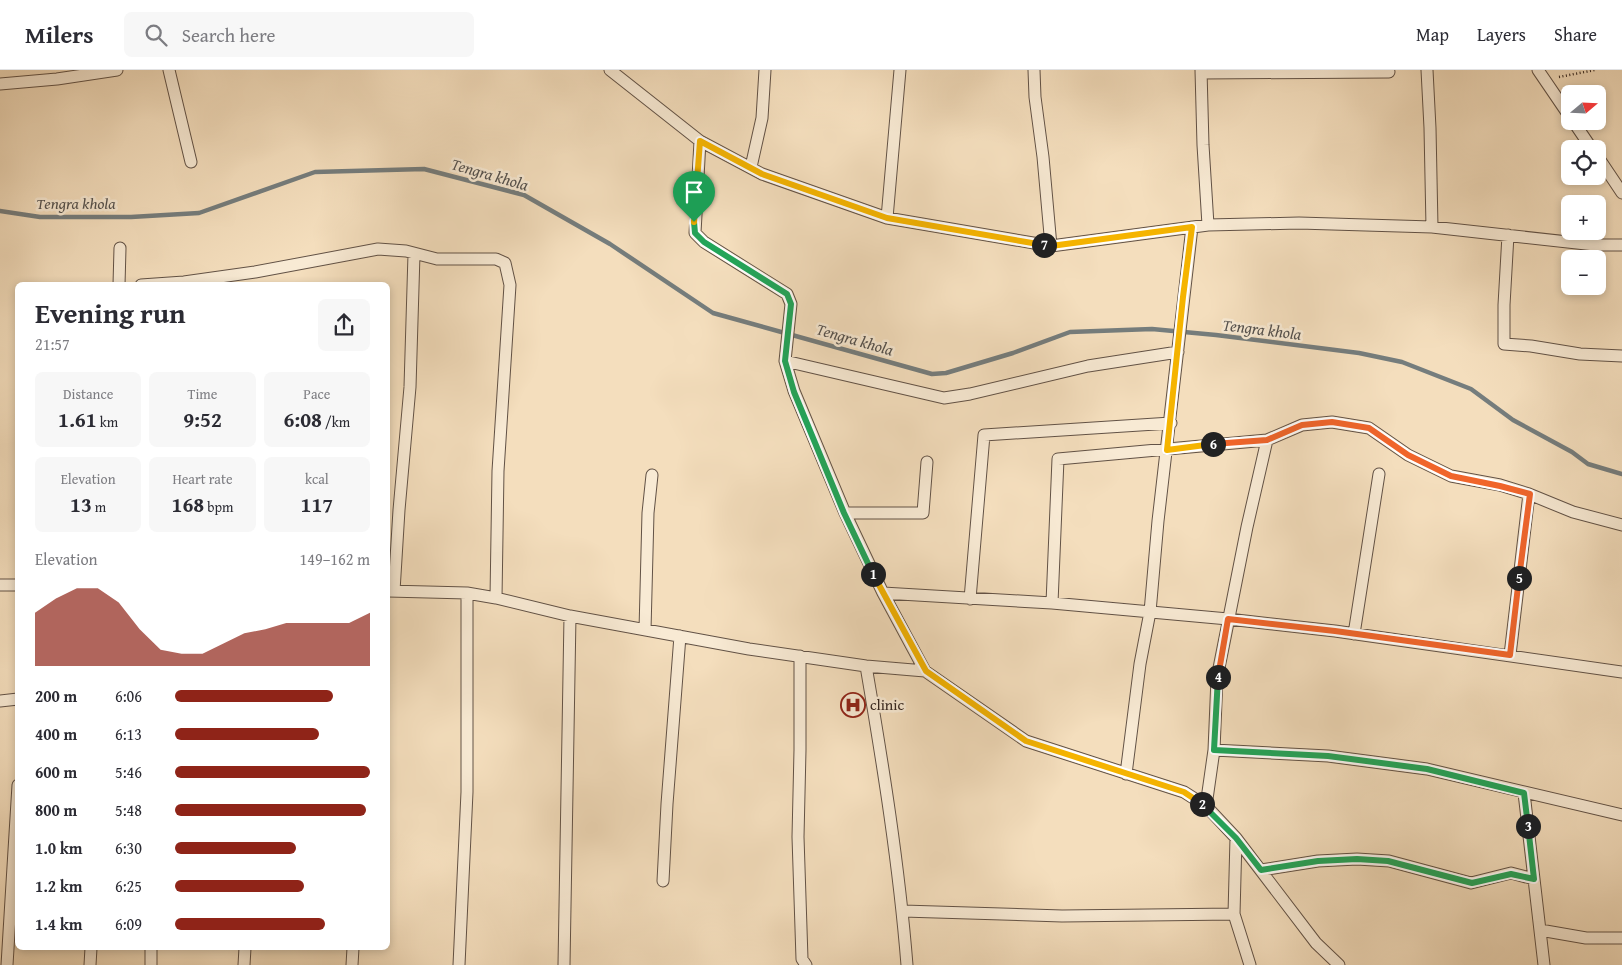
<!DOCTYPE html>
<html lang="en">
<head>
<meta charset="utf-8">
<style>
	:root { --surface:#fff; --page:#f7f7f7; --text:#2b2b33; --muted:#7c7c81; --line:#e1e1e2; --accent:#8f2418 }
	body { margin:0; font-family:"Gentium Book Plus",serif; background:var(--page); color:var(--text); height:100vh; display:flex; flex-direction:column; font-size:19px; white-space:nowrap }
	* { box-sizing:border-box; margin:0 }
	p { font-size:16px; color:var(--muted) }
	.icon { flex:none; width:28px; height:28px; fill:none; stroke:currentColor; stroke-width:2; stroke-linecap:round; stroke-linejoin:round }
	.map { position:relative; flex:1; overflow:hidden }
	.side { position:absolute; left:15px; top:212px; width:375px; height:668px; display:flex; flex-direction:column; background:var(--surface); border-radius:8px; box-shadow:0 2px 8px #0003 }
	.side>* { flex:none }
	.needle { width:32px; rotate:71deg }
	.controls { position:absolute; left:1561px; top:15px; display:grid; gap:10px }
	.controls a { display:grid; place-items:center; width:45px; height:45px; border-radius:8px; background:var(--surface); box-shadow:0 2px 8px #0003; font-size:25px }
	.pin { position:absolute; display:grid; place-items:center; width:42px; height:42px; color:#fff; margin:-51px -21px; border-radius:50% 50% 50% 0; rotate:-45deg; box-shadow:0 0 5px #0007 }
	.pin .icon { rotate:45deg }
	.km { position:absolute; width:25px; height:25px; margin:-12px; border-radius:50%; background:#222; color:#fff; font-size:14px; line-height:25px; text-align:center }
	.round { display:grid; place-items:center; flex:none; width:52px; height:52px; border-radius:8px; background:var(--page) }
	.headline { display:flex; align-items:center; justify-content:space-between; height:85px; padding:0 20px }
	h1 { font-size:28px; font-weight:700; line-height:38px }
	.stats { display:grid; grid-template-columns:repeat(3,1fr); gap:8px; height:85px; padding:5px 20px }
	.stats div { display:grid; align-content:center; border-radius:8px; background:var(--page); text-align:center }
	.stats b { font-size:21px; font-weight:700 }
	.stats small { font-size:14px; font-weight:400 }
	.stats p { font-size:14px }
	.chart { height:140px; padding:10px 20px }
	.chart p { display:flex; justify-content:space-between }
	.chart svg { width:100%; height:90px; margin-top:5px; fill:var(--accent); opacity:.7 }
	ul { padding:0 20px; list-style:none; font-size:16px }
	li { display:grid; grid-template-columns:80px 60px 1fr; align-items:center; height:38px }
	li i { height:12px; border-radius:6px; background:var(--accent) }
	header { display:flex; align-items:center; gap:30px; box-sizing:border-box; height:70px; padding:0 25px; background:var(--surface); border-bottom:1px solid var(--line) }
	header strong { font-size:24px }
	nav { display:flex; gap:28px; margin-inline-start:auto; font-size:18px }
	.search { width:350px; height:45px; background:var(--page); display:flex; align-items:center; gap:12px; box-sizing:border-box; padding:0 18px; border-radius:8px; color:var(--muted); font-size:19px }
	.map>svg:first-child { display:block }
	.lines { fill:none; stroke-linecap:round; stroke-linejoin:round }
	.stream { stroke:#757d7d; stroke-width:4.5 }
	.street-casing { stroke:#625246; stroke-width:13 }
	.path { stroke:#32241e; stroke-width:2.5; stroke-dasharray:1 2.5; stroke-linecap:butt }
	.street { stroke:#f8ead4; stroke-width:11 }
	.split-1-casing { stroke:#fff; stroke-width:10 }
	.split-2-casing { stroke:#fff; stroke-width:10 }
	.split-3-casing { stroke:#fff; stroke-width:10 }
	.split-4-casing { stroke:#fff; stroke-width:10 }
	.split-5-casing { stroke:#fff; stroke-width:10 }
	.split-6-casing { stroke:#fff; stroke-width:10 }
	.split-7-casing { stroke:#fff; stroke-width:10 }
	.split-8-casing { stroke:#fff; stroke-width:10 }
	.split-1 { stroke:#22a559; stroke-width:6 }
	.split-2 { stroke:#f5b400; stroke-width:6 }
	.split-3 { stroke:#22a559; stroke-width:6 }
	.split-4 { stroke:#22a559; stroke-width:6 }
	.split-5 { stroke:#f0652b; stroke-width:6 }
	.split-6 { stroke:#f0652b; stroke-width:6 }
	.split-7 { stroke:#f5b400; stroke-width:6 }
	.split-8 { stroke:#f5b400; stroke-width:6 }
	.labels { text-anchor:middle; stroke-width:5; stroke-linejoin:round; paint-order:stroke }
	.poi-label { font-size:15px; fill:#32241e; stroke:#f8ead4; text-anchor:start }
	.water-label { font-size:16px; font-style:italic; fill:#54514e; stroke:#f8ead4 }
</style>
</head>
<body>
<header>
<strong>Milers</strong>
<div class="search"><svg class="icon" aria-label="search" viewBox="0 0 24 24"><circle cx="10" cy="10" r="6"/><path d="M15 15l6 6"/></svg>Search here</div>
<nav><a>Map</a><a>Layers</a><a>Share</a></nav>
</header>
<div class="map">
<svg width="1622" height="895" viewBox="0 0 1622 895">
	<rect width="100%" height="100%" fill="#f4debd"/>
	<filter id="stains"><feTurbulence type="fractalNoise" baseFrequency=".004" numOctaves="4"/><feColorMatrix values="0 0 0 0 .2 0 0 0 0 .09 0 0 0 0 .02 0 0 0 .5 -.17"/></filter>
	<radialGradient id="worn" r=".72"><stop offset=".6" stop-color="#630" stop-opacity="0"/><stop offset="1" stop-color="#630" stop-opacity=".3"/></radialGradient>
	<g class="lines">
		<path class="stream" d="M 0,141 L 40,147 L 131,147 L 199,143 L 315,102 L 424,99 L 524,125 L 610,174 L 713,243 L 932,304 L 946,303 L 1013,283 L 1070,262 L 1152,259 L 1216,265 L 1359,283 L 1402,292 L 1471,319 L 1513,350 L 1572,382 L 1588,394 L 1622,404"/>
		<defs>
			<path id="street" d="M 169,0 L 191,92
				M 610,0 L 700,71 L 762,104 L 887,148 L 1051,176 L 1208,155 L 1299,153 L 1432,157 L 1595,175 L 1622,175
				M 1034,0 L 1035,27 L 1043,87 L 1051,176
				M 1201,0 L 1203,75 L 1208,155
				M 1427,0 L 1430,58 L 1432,157
				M 1538,0 L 1570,47
				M 1201,3 L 1389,2
				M 0,14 L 57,9 L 117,0
				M 1573,51 L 1592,79
				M 700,71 L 695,163 L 704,172 L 787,224 L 791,234 L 785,291
				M 1598,87 L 1622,123
				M 751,97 L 762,48 L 765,0
				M 887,148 L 900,0
				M 1508,165 L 1504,235 L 1504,274 L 1531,276 L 1580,284 L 1622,286
				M 119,215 L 120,178
				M 141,215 L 184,212 L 255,202 L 378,179 L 406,181 L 437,189 L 496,189 L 505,193 L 510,215 L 498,401 L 496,528
				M 845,443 L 923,443 L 927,392
				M 0,515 L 18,515
				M 388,521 L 467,523 L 496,528 L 570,546 L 749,579 L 866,596 L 925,601 L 1026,671 L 1184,722 L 1206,736 L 1236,768 L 1316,873 L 1339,895
				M 394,521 L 399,440 L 410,317 L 414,184
				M 883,523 L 1052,533 L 1228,549 L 1335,561 L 1622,602
				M 970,529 L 984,365 L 1171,353
				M 1052,533 L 1058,389 L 1267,370 L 1302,355 L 1332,352 L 1369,358 L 1408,385 L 1451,406 L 1500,415 L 1529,424 L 1573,442 L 1622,455
				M 645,560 L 648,443 L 652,405
				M 1354,564 L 1379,404
				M 1510,585 L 1529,424
				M 800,586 L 800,680 L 798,767 L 802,889 L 806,895
				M 866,596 C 883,695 899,795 907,895
				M 925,601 L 883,523 L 845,443 L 794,321 L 785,291 L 944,328 L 970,324 L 1088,296 L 1178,282
				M 0,631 L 18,629
				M 1214,680 L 1328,686 L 1427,699 L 1622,745
				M 1126,704 L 1140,594 L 1150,542 L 1158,451 L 1192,157
				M 1524,723 L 1544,895
				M 1206,736 L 1214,680 L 1217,608 L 1247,457 L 1267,370
				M 1236,768 L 1234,844 L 1250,895
				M 1261,800 L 1318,791 L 1357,789 L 1389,791 L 1471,813 L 1511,803 L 1534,809
				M 663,811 L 667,734 L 680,566
				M 903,841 L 1062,846 L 1234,844
				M 1540,860 L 1586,868 L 1622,868
				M 7,895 L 18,715
				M 90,895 L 91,878
				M 151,895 L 151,878
				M 244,895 L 245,878
				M 352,895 L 353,878
				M 459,895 L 467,722 L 467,523
				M 564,895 L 570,546"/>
		</defs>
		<use href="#street" class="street-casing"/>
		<path class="path" d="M 1559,7 L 1595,0"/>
		<use href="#street" class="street"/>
	</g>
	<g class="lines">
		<defs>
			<path id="split-1" d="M 694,152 L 695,163 L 704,172 L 787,224 L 791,234 L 785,291 L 794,322 L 844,443 L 873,504"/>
			<path id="split-2" d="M 873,504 L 926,601 L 1026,671 L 1184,722 L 1202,734"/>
			<path id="split-3" d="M 1202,734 L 1236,768 L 1261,800 L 1318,791 L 1357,789 L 1388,791 L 1472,813 L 1511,804 L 1534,809 L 1528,756"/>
			<path id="split-4" d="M 1218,607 L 1214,680 L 1328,686 L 1427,699 L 1524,723 L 1528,756"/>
			<path id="split-5" d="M 1218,607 L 1228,549 L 1335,561 L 1510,585 L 1519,508"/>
			<path id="split-6" d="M 1213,374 L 1267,370 L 1302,355 L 1332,352 L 1369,358 L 1408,385 L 1451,406 L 1500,416 L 1530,424 L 1519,508"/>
			<path id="split-7" d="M 1044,175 L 1051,176 L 1192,157 L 1183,227 L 1167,380 L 1213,374"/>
			<path id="split-8" d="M 694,152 L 700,71 L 762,104 L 887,148 L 1044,175"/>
		</defs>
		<use href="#split-1" class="split-1-casing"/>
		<use href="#split-2" class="split-2-casing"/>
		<use href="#split-3" class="split-3-casing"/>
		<use href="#split-4" class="split-4-casing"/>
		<use href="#split-5" class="split-5-casing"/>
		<use href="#split-6" class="split-6-casing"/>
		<use href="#split-7" class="split-7-casing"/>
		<use href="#split-8" class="split-8-casing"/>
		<use href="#split-1" class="split-1"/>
		<use href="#split-2" class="split-2"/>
		<use href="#split-3" class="split-3"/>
		<use href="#split-4" class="split-4"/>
		<use href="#split-5" class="split-5"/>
		<use href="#split-6" class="split-6"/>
		<use href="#split-7" class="split-7"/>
		<use href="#split-8" class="split-8"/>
	</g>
	<defs>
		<symbol id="hospital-ring" viewBox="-11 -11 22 22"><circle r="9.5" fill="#f8ead4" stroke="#8f2418" stroke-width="1.5"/><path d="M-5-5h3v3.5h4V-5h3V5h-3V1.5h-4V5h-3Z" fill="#8f2418"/></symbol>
	</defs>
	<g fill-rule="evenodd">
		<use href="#hospital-ring" x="839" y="621" width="28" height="28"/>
	</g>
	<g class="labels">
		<g class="poi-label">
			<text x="870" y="640">clinic</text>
		</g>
		<g class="water-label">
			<text transform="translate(490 104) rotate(16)" y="6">Tengra khola</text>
			<text x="76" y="139">Tengra khola</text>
			<text transform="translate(1262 259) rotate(7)" y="6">Tengra khola</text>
			<text transform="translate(855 269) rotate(16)" y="6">Tengra khola</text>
		</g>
	</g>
	<rect width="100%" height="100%" filter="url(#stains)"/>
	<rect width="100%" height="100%" fill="url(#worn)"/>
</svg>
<div class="controls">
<a><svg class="needle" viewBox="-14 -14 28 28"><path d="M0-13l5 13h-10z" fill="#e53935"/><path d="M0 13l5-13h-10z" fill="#7c7c81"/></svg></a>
<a><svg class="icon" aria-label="locate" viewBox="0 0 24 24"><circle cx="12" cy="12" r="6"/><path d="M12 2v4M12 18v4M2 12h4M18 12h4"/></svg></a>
<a>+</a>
<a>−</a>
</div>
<div class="pin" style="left:694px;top:152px;background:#1e9e55"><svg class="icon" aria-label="arrive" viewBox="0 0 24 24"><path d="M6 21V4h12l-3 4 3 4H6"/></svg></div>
<b class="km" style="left:873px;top:504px">1</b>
<b class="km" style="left:1202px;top:734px">2</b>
<b class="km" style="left:1528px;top:756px">3</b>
<b class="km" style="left:1218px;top:607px">4</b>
<b class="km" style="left:1519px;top:508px">5</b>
<b class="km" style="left:1213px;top:374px">6</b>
<b class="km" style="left:1044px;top:175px">7</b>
<section class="side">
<div class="headline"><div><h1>Evening run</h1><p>21:57</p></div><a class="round"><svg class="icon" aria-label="share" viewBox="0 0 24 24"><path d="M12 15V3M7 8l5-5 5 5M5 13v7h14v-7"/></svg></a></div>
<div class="stats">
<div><p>Distance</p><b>1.61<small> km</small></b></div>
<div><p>Time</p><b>9:52</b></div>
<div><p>Pace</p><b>6:08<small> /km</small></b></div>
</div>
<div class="stats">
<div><p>Elevation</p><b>13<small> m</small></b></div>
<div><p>Heart rate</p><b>168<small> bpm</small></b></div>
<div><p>kcal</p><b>117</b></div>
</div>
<div class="chart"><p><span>Elevation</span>149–162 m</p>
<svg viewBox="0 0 160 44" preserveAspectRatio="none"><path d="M0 44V18L10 11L20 6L30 6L40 13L50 26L60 36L70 38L80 38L90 33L100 28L110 26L120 23L130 23L140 23L150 23L160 18V44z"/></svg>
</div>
<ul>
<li><b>200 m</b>6:06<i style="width:81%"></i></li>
<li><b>400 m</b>6:13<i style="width:74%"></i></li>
<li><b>600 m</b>5:46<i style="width:100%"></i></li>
<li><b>800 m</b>5:48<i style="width:98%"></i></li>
<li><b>1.0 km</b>6:30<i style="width:62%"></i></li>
<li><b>1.2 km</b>6:25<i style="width:66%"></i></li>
<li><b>1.4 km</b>6:09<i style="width:77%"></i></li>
</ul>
</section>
</div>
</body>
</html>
